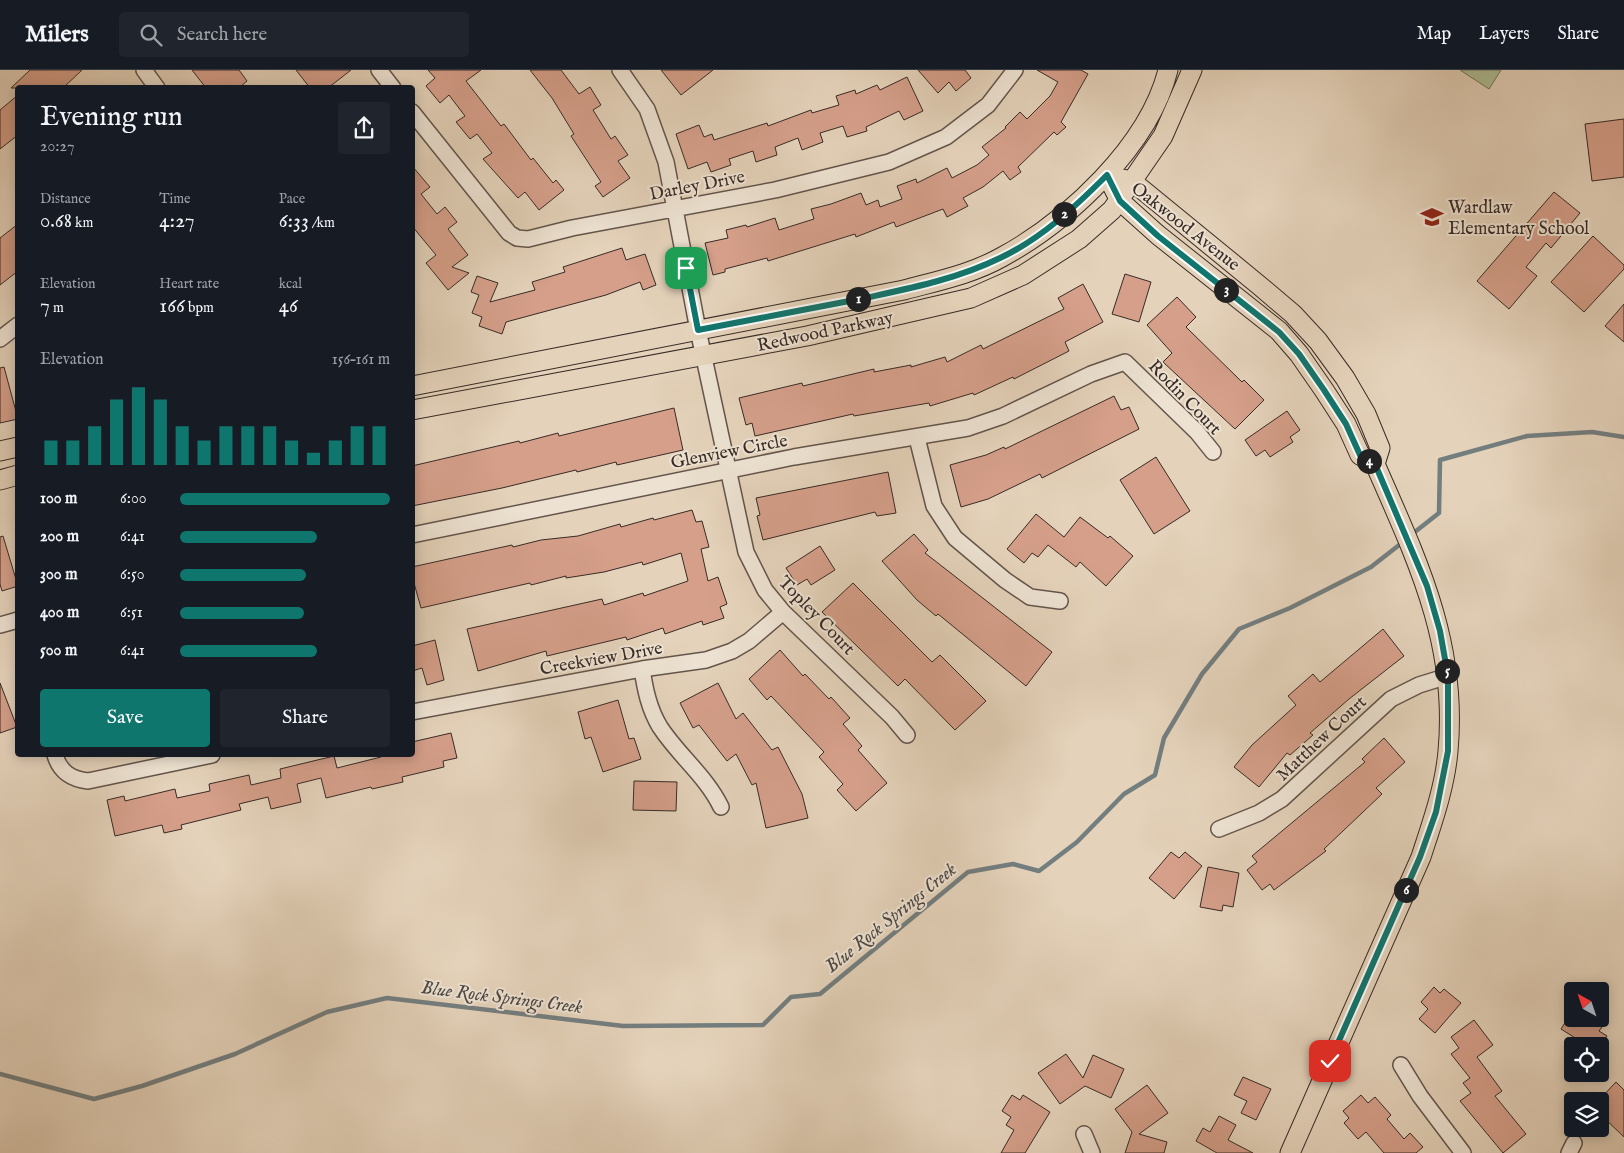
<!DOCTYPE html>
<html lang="en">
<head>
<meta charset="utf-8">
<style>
	:root { --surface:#171b24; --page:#20242c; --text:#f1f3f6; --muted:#9ea1a6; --line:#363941; --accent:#0f766e }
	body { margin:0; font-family:"IM FELL English",serif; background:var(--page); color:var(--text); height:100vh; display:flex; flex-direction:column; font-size:19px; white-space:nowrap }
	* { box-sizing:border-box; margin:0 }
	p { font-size:16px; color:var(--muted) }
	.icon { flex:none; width:28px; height:28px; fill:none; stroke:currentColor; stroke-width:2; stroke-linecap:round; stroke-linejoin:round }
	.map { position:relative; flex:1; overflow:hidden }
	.drawer { position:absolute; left:15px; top:15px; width:400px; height:672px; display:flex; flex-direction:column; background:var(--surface); border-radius:5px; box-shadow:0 2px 12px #0003 }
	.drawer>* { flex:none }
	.needle { width:32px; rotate:320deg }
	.tools { position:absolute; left:1564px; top:912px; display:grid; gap:10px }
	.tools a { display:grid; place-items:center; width:45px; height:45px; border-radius:5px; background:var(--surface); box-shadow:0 2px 12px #0003; font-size:25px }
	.pin { position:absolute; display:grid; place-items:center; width:42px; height:42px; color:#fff; margin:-21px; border-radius:10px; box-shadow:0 2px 8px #0006 }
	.km { position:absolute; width:25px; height:25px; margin:-12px; border-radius:50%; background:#222; color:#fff; font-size:14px; line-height:25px; text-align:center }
	.round { display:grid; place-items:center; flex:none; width:52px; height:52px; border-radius:5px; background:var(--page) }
	.headline { display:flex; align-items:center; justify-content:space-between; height:85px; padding:0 25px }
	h1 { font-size:28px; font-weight:600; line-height:38px }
	.figures { display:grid; grid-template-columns:repeat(3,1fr); gap:8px; height:85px; padding:5px 25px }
	.figures div { display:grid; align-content:center }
	.figures b { font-size:21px; font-weight:600 }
	.figures small { font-size:14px; font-weight:400 }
	.figures p { font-size:14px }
	.chart { height:140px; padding:10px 25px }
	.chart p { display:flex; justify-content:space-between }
	.chart svg { width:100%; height:90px; margin-top:5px; stroke:var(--accent); stroke-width:6 }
	.action { display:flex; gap:10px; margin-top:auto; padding:10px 25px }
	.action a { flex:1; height:58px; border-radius:5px; background:var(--accent); color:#fff; font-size:20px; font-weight:600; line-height:58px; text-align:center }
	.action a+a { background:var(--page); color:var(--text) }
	ul { padding:0 25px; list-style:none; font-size:16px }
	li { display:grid; grid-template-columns:80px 60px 1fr; align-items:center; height:38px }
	li i { height:12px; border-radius:6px; background:var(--accent) }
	header { display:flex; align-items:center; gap:30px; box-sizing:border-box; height:70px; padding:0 25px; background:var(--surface); border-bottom:1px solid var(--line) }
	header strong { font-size:24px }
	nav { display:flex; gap:28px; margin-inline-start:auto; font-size:18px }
	.search { width:350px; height:45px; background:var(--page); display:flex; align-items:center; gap:12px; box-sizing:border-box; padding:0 18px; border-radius:5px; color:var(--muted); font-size:19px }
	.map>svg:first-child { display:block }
	.green { fill:#aebd95; stroke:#73745e }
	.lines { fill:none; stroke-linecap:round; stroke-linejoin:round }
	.stream { stroke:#737e7f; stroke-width:4.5 }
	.building { fill:#d59f8a; stroke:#382b26 }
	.minor-casing { stroke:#63554b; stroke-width:18 }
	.major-casing { stroke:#382b26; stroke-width:21 }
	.minor { stroke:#ede2d2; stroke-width:15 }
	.major { stroke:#e4d2ba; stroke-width:19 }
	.route-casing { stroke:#fff; stroke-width:10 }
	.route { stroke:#0f766e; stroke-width:6 }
	.labels { text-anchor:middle; stroke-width:4; stroke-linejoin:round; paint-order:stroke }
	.street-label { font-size:18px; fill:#382b26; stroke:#ede2d2 }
	.poi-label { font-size:18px; fill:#382b26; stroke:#ede2d2; text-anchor:start }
	.water-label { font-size:19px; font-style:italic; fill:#4c4744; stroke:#ede2d2 }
</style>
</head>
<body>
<header>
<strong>Milers</strong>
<div class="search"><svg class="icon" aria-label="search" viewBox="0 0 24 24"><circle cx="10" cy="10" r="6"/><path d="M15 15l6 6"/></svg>Search here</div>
<nav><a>Map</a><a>Layers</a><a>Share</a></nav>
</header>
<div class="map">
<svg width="1624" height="1083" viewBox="0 0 1624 1083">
	<rect width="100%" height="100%" fill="#e4d2ba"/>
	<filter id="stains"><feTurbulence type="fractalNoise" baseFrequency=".004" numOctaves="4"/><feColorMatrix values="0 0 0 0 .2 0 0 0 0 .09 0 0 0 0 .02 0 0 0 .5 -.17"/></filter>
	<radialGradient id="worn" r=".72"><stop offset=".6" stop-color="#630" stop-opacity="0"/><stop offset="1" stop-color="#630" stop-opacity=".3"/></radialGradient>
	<path class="green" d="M 1460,0 L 1501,0 L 1489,19 Z"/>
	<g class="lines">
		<path class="stream" d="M 1411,465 L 1439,443 L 1440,390 L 1527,366 L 1592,362 L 1624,367
			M 0,1004 L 94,1029 L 142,1016 L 235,984 L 327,942 L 387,928 L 623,956 L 763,955 L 791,927 L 820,924 L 968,802 L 1013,794 L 1039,801 L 1077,772 L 1124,724 L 1155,705 L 1164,668 L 1202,604 L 1239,559 L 1290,538 L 1371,497 L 1403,472"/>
	</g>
	<path class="building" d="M 30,0 L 82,0 L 63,18 L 11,18 Z
		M 192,0 L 239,0 L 247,11 L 239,18 L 206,18 Z
		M 296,0 L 351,0 L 328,18 L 310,18 Z
		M 428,0 L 481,0 L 466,11 L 501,56 L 504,54 L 531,90 L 533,88 L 553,113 L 556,110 L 564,120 L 539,140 L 525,122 L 518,128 L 483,89 L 492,83 L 477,64 L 470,69 L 456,52 L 465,46 L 449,25 L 440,33 L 426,16 L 435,8 Z
		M 530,0 L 561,0 L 579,24 L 590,17 L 601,35 L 593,40 L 611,69 L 615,66 L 628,85 L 618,91 L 630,108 L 603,127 L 595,116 L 601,112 L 571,66 L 574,64 L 552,28 Z
		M 661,0 L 713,0 L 681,25 Z
		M 918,0 L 965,0 L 971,8 L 956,21 L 949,12 L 938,23 Z
		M 1037,0 L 1081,0 L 1088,4 L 1061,52 L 1066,57 L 1057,65 L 1054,62 L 1018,97 L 1021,102 L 1010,110 L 1003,101 L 983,117 L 963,128 L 968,136 L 947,147 L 943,139 L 896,157 L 894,152 L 856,167 L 855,164 L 768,191 L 767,188 L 725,199 L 725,202 L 713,205 L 705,173 L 728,168 L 726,160 L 746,155 L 747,157 L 775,148 L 779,160 L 814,149 L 811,139 L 831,134 L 861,123 L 866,135 L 878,130 L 880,137 L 902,129 L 897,116 L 916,109 L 917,113 L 947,98 L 952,108 L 977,95 L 989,85 L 982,77 L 1006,58 L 1005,57 L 1020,42 L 1027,49 L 1050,26 L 1058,12 Z
		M 907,7 L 923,41 L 904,50 L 899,41 L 866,57 L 867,61 L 847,67 L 843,56 L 820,63 L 823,72 L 802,80 L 798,68 L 775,77 L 777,85 L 756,92 L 753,81 L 729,89 L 731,95 L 711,102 L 707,92 L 688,99 L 676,64 L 699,55 L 704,67 L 712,64 L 714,70 L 767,53 L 768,56 L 811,40 L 812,43 L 839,35 L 836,26 L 855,20 L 856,24 L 877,15 L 880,20 Z
		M 18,25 L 18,65 L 0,79 L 0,40 Z
		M 1624,49 L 1624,107 L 1592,111 L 1585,54 Z
		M 412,96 L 430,117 L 421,124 L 437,144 L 445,137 L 457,152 L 448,159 L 468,185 L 452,197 L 469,203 L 448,220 L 426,193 L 436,185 L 412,156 Z
		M 1554,122 L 1580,143 L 1551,178 L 1546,173 L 1526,197 L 1537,206 L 1509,239 L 1477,211 Z
		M 18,154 L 18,201 L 0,215 L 0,168 Z
		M 1593,166 L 1624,195 L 1624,199 L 1584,242 L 1551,212 Z
		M 622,178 L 626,190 L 645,184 L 656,215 L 643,220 L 640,212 L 606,225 L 506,252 L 502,264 L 479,256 L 482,247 L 472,243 L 479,225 L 471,222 L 477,206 L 498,213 L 490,232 L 535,220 L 532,212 L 565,202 L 563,197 Z
		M 1125,204 L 1151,212 L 1139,252 L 1112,244 Z
		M 1083,214 L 1103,252 L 1065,272 L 1069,281 L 1014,309 L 1013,307 L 974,325 L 973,323 L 930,336 L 929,333 L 854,346 L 853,344 L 755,366 L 752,353 L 746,355 L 739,328 L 802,313 L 803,316 L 874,299 L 874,302 L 911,295 L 911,297 L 945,287 L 947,292 L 981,275 L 983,279 L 1064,239 L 1058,228 Z
		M 1177,227 L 1196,247 L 1186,257 L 1242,312 L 1244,310 L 1264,330 L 1235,359 L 1163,292 L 1172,283 L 1147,255 Z
		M 1624,234 L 1624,272 L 1605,256 Z
		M 4,297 L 18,349 L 0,353 L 0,298 Z
		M 1114,326 L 1121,340 L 1129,337 L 1139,359 L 1042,408 L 1040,404 L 988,429 L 961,437 L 950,395 L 986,385 L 1004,377 L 1005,379 Z
		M 674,338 L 683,380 L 617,395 L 616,392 L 577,402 L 576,400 L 502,418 L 412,436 L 412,396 L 519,371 L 520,373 L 558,363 L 559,366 Z
		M 1287,341 L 1300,360 L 1290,367 L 1293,372 L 1270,387 L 1265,380 L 1256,386 L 1245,370 Z
		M 1156,387 L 1190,441 L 1154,464 L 1120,410 Z
		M 888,402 L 896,443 L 877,446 L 875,442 L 763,470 L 757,446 L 760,445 L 756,428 Z
		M 692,440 L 696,452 L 702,451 L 709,477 L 701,479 L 708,511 L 718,507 L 727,534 L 720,537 L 724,548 L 703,555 L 702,551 L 665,564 L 663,558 L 627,570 L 626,567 L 547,586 L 546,581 L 478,601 L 467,559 L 602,529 L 604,535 L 643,523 L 644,526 L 688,511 L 681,483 L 643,495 L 642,492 L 604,502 L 566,508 L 566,506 L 531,515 L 530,513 L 421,538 L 412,506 L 412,497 L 512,475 L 513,477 L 541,470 L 578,466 L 620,454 L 621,457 L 653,448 L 654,450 Z
		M 1036,444 L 1064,467 L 1080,447 L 1108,468 L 1110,466 L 1133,486 L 1106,516 L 1080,492 L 1076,497 L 1048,475 L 1038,487 L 1032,483 L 1024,493 L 1007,479 Z
		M 914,464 L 928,480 L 925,483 L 1052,582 L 1026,616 L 938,544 L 936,546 L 917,530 L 882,491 Z
		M 3,466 L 18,516 L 2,521 L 0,514 L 0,467 Z
		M 820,476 L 835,500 L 811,515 L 807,509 L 797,515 L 786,498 Z
		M 853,513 L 932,592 L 940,585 L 986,631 L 955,660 L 905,609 L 898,616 L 822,542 Z
		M 1383,559 L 1404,586 L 1349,629 L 1310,663 L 1313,665 L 1290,685 L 1287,683 L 1259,717 L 1234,697 L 1252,675 L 1296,635 L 1288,626 L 1313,604 L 1320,612 Z
		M 435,570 L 444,610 L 427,615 L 422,598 L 412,601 L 412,576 Z
		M 780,580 L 803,606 L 805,604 L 829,629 L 831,627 L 850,648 L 843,654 L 862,676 L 858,680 L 887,713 L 856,741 L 837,720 L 843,714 L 819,687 L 824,682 L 771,626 L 767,630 L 749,609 Z
		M 0,613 L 17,657 L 0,663 Z
		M 718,613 L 736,649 L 743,643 L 772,680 L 778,677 L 802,724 L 808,748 L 766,758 L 756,713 L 752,715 L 736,684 L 727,691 L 699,655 L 693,658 L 680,633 Z
		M 618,630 L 629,669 L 634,668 L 641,689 L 603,702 L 591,667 L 585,669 L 578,642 Z
		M 451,663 L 457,688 L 443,691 L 444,697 L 402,707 L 403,712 L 372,719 L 371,717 L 326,728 L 321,708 L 297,714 L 301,732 L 271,739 L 268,727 L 239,734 L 241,740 L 181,755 L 182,759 L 164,763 L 162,755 L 115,766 L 107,730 L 124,726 L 125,731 L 175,719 L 177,728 L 210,721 L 209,714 L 249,705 L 251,715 L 281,708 L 280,699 L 334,686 L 337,698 L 381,687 L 380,685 L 412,685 L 412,672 Z
		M 1384,668 L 1405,692 L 1376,718 L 1382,724 L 1324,779 L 1326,781 L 1274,820 L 1270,814 L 1262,820 L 1247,800 L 1257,792 L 1252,786 L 1365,692 L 1362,689 Z
		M 634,711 L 677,712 L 676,741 L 633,740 Z
		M 1171,782 L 1179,788 L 1185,782 L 1202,796 L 1174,829 L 1149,808 Z
		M 1208,797 L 1239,803 L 1233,837 L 1223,835 L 1222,841 L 1200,837 Z
		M 1434,917 L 1440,923 L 1444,919 L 1461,933 L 1435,963 L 1419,949 L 1428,939 L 1421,932 Z
		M 1570,945 L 1572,949 L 1608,949 L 1599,961 L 1607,966 L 1600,976 L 1588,976 L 1561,959 Z
		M 1474,950 L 1493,975 L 1477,987 L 1502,1021 L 1495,1026 L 1526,1064 L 1503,1083 L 1460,1031 L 1471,1023 L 1463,1013 L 1470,1008 L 1451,984 L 1459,978 L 1451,967 Z
		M 1066,984 L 1083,1008 L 1093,985 L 1124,999 L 1111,1028 L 1085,1016 L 1060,1034 L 1038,1003 Z
		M 1243,1007 L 1271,1019 L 1256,1050 L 1241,1043 L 1247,1031 L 1234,1025 Z
		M 1616,1012 L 1624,1020 L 1624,1067 L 1600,1044 L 1600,1029 Z
		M 1147,1015 L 1168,1043 L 1139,1064 L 1167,1072 L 1164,1083 L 1125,1083 L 1132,1062 L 1115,1039 Z
		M 1012,1025 L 1020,1030 L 1023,1025 L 1050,1042 L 1025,1083 L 1001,1083 L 1014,1060 L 1006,1055 L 1011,1047 L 1002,1041 Z
		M 1361,1025 L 1368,1033 L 1375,1027 L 1391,1045 L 1387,1049 L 1404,1069 L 1410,1063 L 1423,1077 L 1416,1083 L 1384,1083 L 1366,1062 L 1358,1069 L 1344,1053 L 1349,1048 L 1343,1041 Z
		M 1219,1046 L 1236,1055 L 1228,1070 L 1253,1083 L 1217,1083 L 1196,1071 L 1203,1058 L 1210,1062 Z"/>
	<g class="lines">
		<defs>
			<path id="minor" d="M 144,0 L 157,18
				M 379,0 L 393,18
				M 620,0 L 647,39 L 666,92 L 698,260 L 746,482 L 765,520 L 783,542 L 892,647 L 907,665
				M 412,42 L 509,163 L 517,168 L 528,169 L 572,158 L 775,120 L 889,92 L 946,67 L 988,35 L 1015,0
				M 0,269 L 18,255
				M 917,368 L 934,436 L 955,468 L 1005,510 L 1030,527 L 1060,531
				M 412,465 L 794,387 L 968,358 L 1003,346 L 1091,304 L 1125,292 L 1197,362 L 1213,382
				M 0,555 L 18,550
				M 642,599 C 645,619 649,639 660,657 C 679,686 706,706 721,737
				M 412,642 L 642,599 L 706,590 L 732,581 L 749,571 L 783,542
				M 55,685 C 60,702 71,709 88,711 L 212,685
				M 1219,759 L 1259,743 L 1282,729 L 1391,629 L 1419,615 L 1448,606
				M 1401,995 L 1420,1026 L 1463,1083
				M 1084,1064 L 1092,1083
				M 1569,1083 L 1574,1073"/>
			<path id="major" d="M 1107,105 L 1120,131 L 1158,165 L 1279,261 L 1299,284 L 1324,320 L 1346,354 L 1360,385 L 1375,394 C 1417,490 1458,573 1448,681 C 1445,717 1432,753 1421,787 L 1290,1083
				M 1123,109 L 1133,112 L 1260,216 L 1293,244 L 1318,271 L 1345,308 L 1366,344 L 1380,378 L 1375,394
				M 412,316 L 904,220 C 937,211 972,204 1002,187 C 1068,151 1149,76 1168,0
				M 412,340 L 807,266 L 971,228 L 1023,205 L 1079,169 L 1112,140 L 1163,66 L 1192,0
				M 0,381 L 18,377
				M 0,410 L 18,405"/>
		</defs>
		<use href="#minor" class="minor-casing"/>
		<use href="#major" class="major-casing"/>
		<use href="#minor" class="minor"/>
		<use href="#major" class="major"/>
	</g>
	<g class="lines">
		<defs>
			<path id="route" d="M 686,198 L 698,260 C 753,249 810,239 865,228 C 911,218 957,209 1000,188 C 1041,169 1076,136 1107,105 L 1120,131 L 1158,166 L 1279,262 L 1299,284 L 1324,320 L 1346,354 L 1360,385 L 1375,394 L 1427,516 L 1440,561 L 1448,606 L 1448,681 L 1436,742 L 1420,787 L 1330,991"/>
		</defs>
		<use href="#route" class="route-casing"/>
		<use href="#route" class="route"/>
	</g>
	<defs>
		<symbol id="school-bare" viewBox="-9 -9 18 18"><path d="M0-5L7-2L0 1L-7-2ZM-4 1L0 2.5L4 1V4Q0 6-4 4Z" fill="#8f2418" stroke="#ede2d2" stroke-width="2.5" paint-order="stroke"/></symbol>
	</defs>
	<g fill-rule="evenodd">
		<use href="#school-bare" x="1416" y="131" width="32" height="32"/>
	</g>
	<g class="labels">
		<g class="street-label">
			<text transform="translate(697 115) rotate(-11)" y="6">Darley Drive</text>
			<text transform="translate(1186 156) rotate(38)" y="6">Oakwood Avenue</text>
			<text transform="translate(825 261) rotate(-12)" y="6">Redwood Parkway</text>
			<text transform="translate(1185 327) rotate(46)" y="6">Rodin Court</text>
			<text transform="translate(729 381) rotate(-11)" y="6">Glenview Circle</text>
			<text transform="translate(817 545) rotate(46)" y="6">Topley Court</text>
			<text transform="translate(601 588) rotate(-10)" y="6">Creekview Drive</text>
			<text transform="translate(1321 668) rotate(-43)" y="6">Matthew Court</text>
		</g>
		<g class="poi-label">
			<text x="1448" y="143">Wardlaw<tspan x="1448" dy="21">Elementary School</tspan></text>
		</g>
		<g class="water-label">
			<text transform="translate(890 847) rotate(-39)" y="7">Blue Rock Springs Creek</text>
			<text transform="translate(502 926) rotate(7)" y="7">Blue Rock Springs Creek</text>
		</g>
	</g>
	<rect width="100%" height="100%" filter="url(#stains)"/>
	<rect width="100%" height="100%" fill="url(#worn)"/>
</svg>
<div class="tools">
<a><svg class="needle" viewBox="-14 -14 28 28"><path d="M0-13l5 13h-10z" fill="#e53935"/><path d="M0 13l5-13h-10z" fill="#9ea1a6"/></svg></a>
<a><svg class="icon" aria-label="locate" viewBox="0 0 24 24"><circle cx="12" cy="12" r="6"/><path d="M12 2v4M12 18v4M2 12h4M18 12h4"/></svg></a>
<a><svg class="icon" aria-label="layers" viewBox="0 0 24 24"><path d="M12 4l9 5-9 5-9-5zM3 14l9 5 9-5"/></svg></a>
</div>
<div class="pin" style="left:686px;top:198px;background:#1e9e55"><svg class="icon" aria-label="arrive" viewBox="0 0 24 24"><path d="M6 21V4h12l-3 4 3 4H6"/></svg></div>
<div class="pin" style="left:1330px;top:991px;background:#d93025"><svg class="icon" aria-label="check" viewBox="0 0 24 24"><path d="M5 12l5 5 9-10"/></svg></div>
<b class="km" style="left:858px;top:229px">1</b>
<b class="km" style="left:1064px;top:144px">2</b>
<b class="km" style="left:1226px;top:220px">3</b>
<b class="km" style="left:1369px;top:391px">4</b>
<b class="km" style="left:1447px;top:601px">5</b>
<b class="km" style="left:1406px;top:820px">6</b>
<section class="drawer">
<div class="headline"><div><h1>Evening run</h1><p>20:27</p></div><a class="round"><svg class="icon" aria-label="share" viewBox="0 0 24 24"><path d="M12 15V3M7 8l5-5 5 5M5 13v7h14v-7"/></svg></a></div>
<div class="figures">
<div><p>Distance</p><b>0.68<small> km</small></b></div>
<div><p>Time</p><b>4:27</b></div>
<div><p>Pace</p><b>6:33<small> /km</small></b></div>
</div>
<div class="figures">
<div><p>Elevation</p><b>7<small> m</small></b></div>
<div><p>Heart rate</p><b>166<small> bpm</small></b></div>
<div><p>kcal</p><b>46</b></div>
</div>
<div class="chart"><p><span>Elevation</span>156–161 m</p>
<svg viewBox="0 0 160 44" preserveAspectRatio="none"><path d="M5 44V32M15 44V32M25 44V25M35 44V12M45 44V6M55 44V12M65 44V25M75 44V32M85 44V25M95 44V25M105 44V25M115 44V32M125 44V38M135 44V32M145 44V25M155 44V25"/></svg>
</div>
<ul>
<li><b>100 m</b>6:00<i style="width:100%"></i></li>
<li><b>200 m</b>6:41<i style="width:65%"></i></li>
<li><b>300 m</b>6:50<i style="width:60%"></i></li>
<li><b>400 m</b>6:51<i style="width:59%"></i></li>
<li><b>500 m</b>6:41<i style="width:65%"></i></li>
</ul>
<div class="action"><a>Save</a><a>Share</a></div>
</section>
</div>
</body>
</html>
